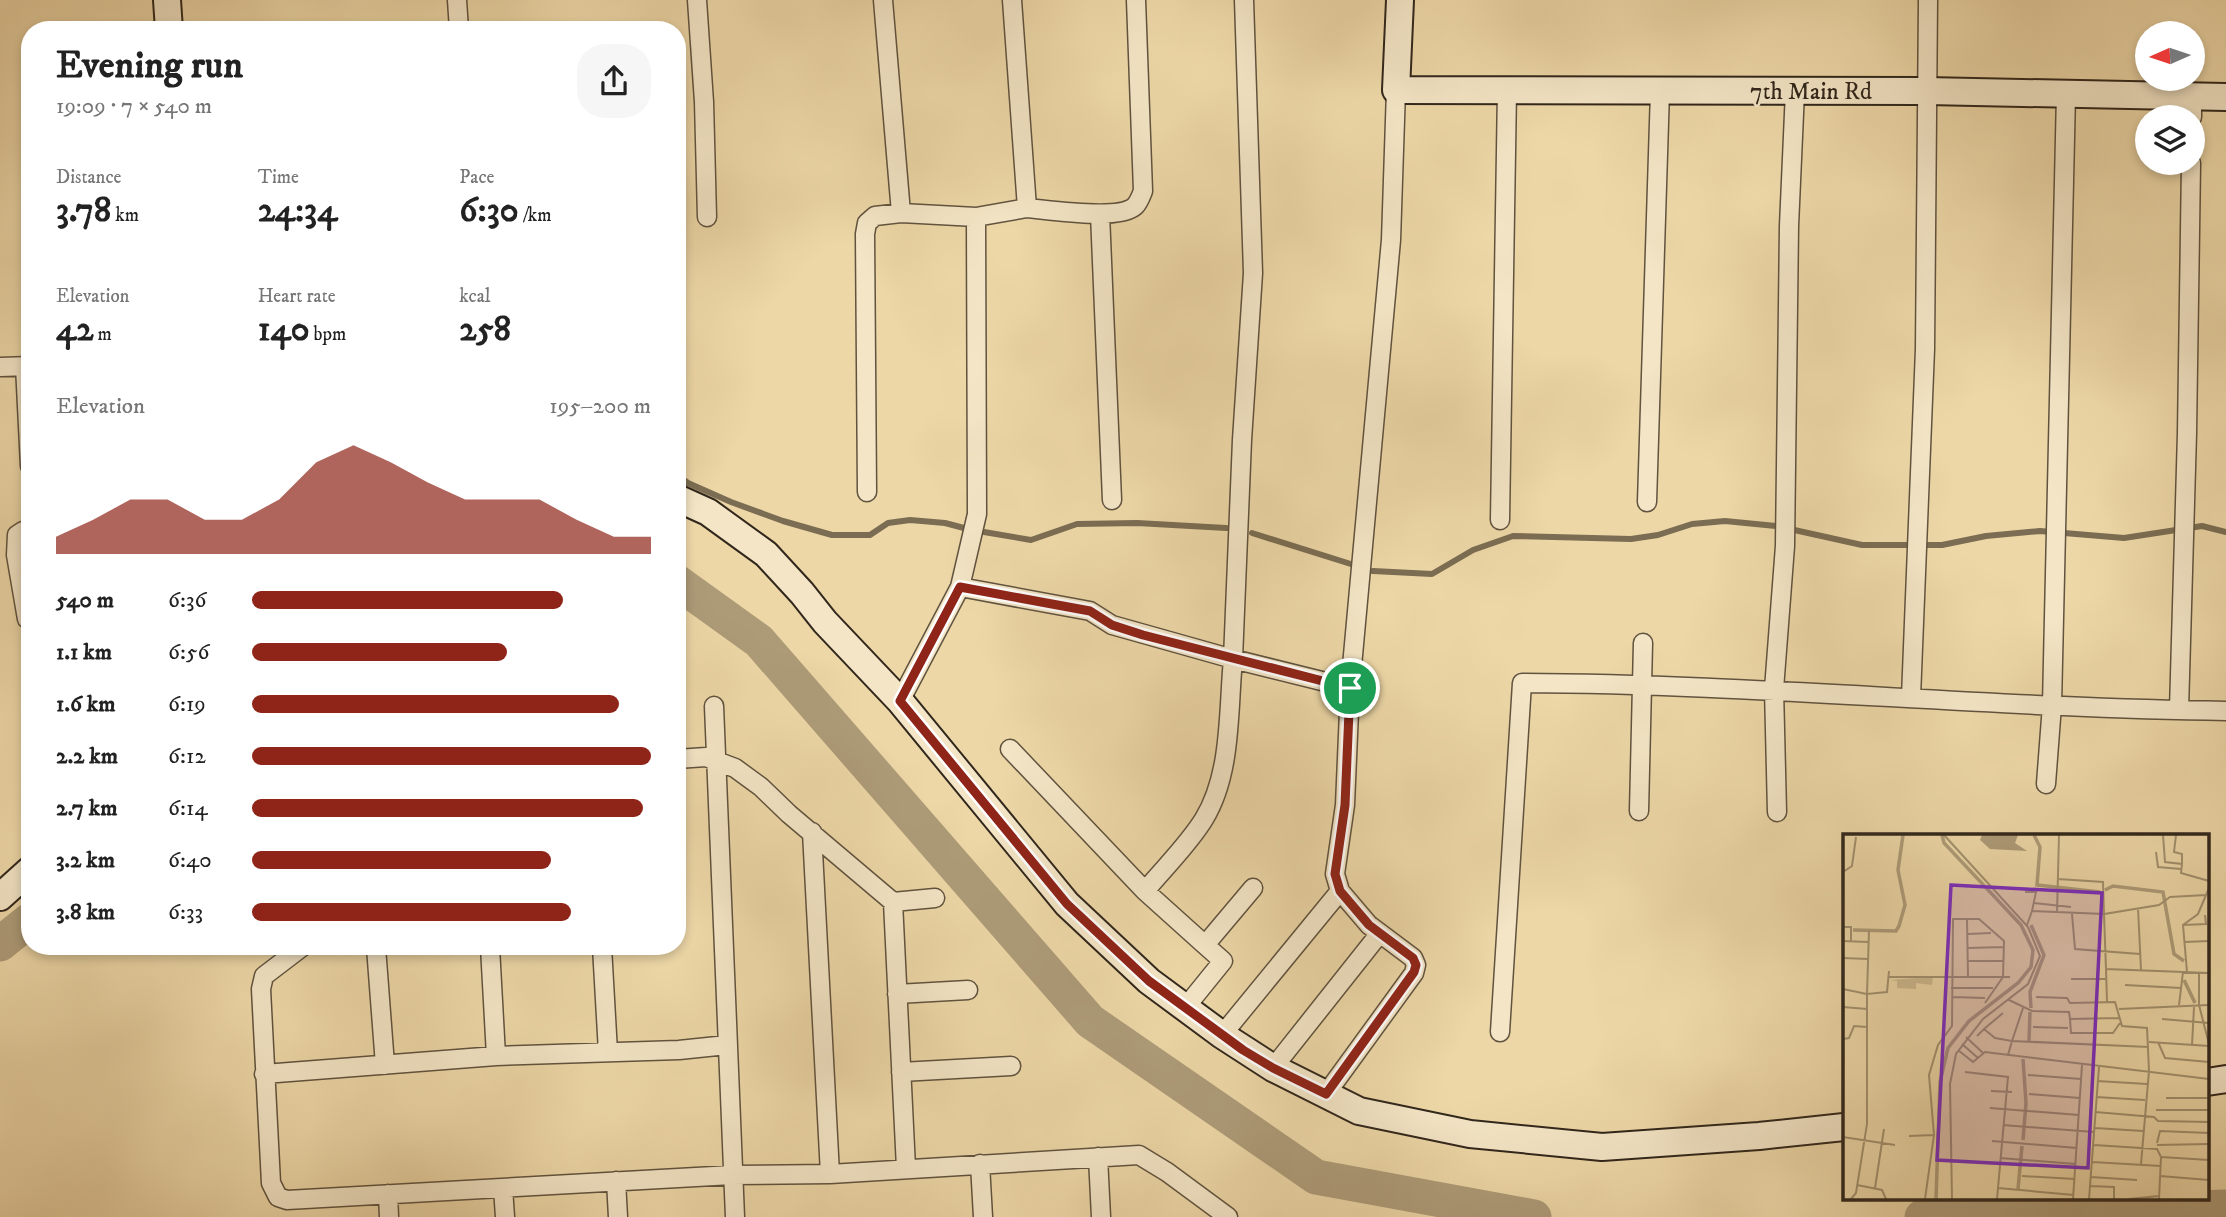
<!DOCTYPE html>
<html lang="en">
<head>
<meta charset="utf-8">
<style>
	:root { --surface:#fff; --page:#f6f6f6; --text:#222; --muted:#767676; --accent:#8f2418 }
	body { margin:0; font-family:"IM FELL DW Pica",serif; background:var(--page); color:var(--text); height:100vh; display:flex; flex-direction:column; font-size:26px; white-space:nowrap }
	* { box-sizing:border-box; margin:0 }
	p { font-size:23px; color:var(--muted) }
	.icon { flex:none; width:38px; height:38px; fill:none; stroke:currentColor; stroke-width:2; stroke-linecap:round; stroke-linejoin:round }
	.map { position:relative; flex:1; overflow:hidden }
	.drawer { position:absolute; left:21px; top:21px; width:665px; height:934px; display:flex; flex-direction:column; background:var(--surface); border-radius:28px; box-shadow:0 4px 10px #0003 }
	.drawer>* { flex:none }
	.needle { width:46px; rotate:267deg }
	.buttons { position:absolute; left:2135px; top:21px; display:grid; gap:14px }
	.buttons a { display:grid; place-items:center; width:70px; height:70px; border-radius:50%; background:var(--surface); box-shadow:0 4px 10px #0003; font-size:35px }
	.pin { position:absolute; display:grid; place-items:center; width:60px; height:60px; color:#fff; margin:-30px; border:4px solid #fff; border-radius:50%; box-shadow:0 2px 7px #0007 }
	.round { display:grid; place-items:center; flex:none; width:74px; height:74px; border-radius:28px; background:var(--page) }
	.summary { display:flex; align-items:center; justify-content:space-between; height:119px; padding:0 35px }
	h1 { font-size:38px; font-weight:800; line-height:52px }
	.stats { display:grid; grid-template-columns:repeat(3,1fr); gap:10px; height:119px; padding:7px 35px }
	.stats div { display:grid; align-content:center }
	.stats b { font-size:35px; font-weight:800 }
	.stats small { font-size:19px; font-weight:400 }
	.stats p { font-size:19px }
	.chart { height:196px; padding:14px 35px }
	.chart p { display:flex; justify-content:space-between }
	.chart svg { width:100%; height:126px; margin-top:7px; fill:var(--accent); opacity:.7 }
	ul { padding:0 35px; list-style:none; font-size:23px }
	li { display:grid; grid-template-columns:112px 84px 1fr; align-items:center; height:52px }
	li i { height:18px; border-radius:9px; background:var(--accent) }
	.map>svg:first-child { display:block }
	.lines { fill:none; stroke-linecap:round; stroke-linejoin:round }
	.stream { stroke:#7b6d53; stroke-width:6 }
	.river { stroke:#ad9b78; stroke-width:35 }
	.street-casing { stroke:#60533f; stroke-width:21 }
	.secondary-casing { stroke:#31271c; stroke-width:30 }
	.street { stroke:#f3e5c6; stroke-width:18 }
	.secondary { stroke:#f3e5c6; stroke-width:26 }
	.route-casing { stroke:#fff; stroke-width:14 }
	.route { stroke:#8f2418; stroke-width:9 }
	.labels { text-anchor:middle; stroke-width:5; stroke-linejoin:round; paint-order:stroke }
	.street-label { font-size:24px; fill:#31271c; stroke:#f3e5c6 }
	.inset-river { fill:none; stroke:#ad9b78; stroke-width:3.5 }
	.inset-road { fill:none; stroke:#a2916f; stroke-width:2 }
	.view { fill:#7b2cbf; fill-opacity:0.15; stroke:#7b2cbf; stroke-width:3.5 }
	.inset-edge { fill:none; stroke:#31271c; stroke-width:3.5 }
</style>
</head>
<body>
<div class="map">
<svg width="2226" height="1217" viewBox="0 0 2226 1217">
	<rect width="100%" height="100%" fill="#edd7a7"/>
	<filter id="stains"><feTurbulence type="fractalNoise" baseFrequency=".00286" numOctaves="4"/><feColorMatrix values="0 0 0 0 .2 0 0 0 0 .09 0 0 0 0 .02 0 0 0 .5 -.17"/></filter>
	<radialGradient id="worn" r=".72"><stop offset=".6" stop-color="#630" stop-opacity="0"/><stop offset="1" stop-color="#630" stop-opacity=".3"/></radialGradient>
	<g class="lines">
		<path class="stream" d="M 677,475 L 688,483 L 731,502 L 783,521 L 832,535 L 870,535 L 888,523 L 910,520 L 945,523 L 964,528
			M 984,532 L 1031,540 L 1077,524 L 1137,523 L 1226,528
			M 1252,533 L 1354,565
			M 1373,571 L 1432,574 L 1473,550 L 1513,536 L 1631,539 L 1658,535 L 1692,524 L 1725,521 L 1776,526 L 1862,545 L 1942,545 L 1986,536 L 2040,531 L 2124,538 L 2202,526 L 2226,532"/>
		<path class="river" d="M 677,582 L 759,641 L 1090,1021 L 1316,1177 L 1534,1217
			M 0,944 L 30,920
			M 1922,1217 L 2226,1207"/>
		<defs>
			<path id="street" d="M 457,0 L 459,30
				M 697,0 L 704,102 L 707,217
				M 2192,117 L 2192,96
				M 1027,208 C 1050,210 1119,221 1135,206 C 1139,202 1141,196 1143,191 L 1136,0
				M 901,213 L 976,217
				M 1100,214 L 1112,500
				M 25,366 L 30,466
				M 0,367 L 30,366
				M 867,492 L 865,234 L 867,223 L 875,216 L 901,213 L 883,0
				M 1647,502 L 1660,91
				M 1500,520 L 1507,90
				M 960,587 L 1090,611 L 1112,625 L 1233,659 L 1242,440 L 1253,273 L 1244,0
				M 27,619 L 16,555 L 17,535 L 23,531 L 30,532
				M 1911,697 L 1925,349 L 1928,0
				M 900,701 L 960,587 L 977,514 L 976,217 L 1027,208 L 1012,0
				M 714,706 L 735,1217
				M 2179,710 L 2187,433 L 2191,163
				M 1010,749 L 1145,891
				M 677,759 L 706,757 L 735,768 L 761,787 L 789,814 L 893,902 L 935,898
				M 2046,784 L 2052,705 L 2066,94
				M 1639,811 L 1643,643
				M 1777,812 L 1774,689 L 1785,546 L 1789,226 L 1795,91
				M 812,832 L 830,1174
				M 893,902 L 906,1168
				M 1205,945 L 1145,891 C 1164,868 1188,845 1204,819 C 1232,773 1228,711 1233,659 L 1350,688
				M 302,947 L 264,976 L 261,989 L 271,1183 L 278,1197 L 287,1200 L 732,1175 L 830,1174 L 1139,1155 L 1167,1172 L 1228,1217
				M 376,947 L 385,1065
				M 490,947 L 496,1056
				M 602,947 L 608,1052
				M 897,994 L 968,990
				M 1185,1008 L 1223,961 L 1205,945 L 1253,888
				M 1500,1032 L 1522,683 C 1757,684 1991,708 2226,711
				M 1222,1035 L 1340,891
				M 1273,1068 L 1380,933
				M 901,1072 L 1011,1066
				M 264,1074 L 496,1056 L 679,1050 L 727,1045
				M 1326,1094 L 1414,973 L 1416,965 L 1413,958 L 1369,925 L 1340,891 L 1335,874 L 1345,805 L 1350,688 L 1391,240 L 1396,90
				M 1098,1157 L 1101,1217
				M 980,1164 L 983,1217
				M 616,1181 L 618,1217
				M 503,1188 L 505,1217
				M 388,1194 L 389,1217"/>
			<path id="secondary" d="M 167,0 L 169,30
				M 1400,0 L 1396,90 L 1927,91 L 2226,97
				M 677,498 L 708,512 L 766,554 L 802,593 L 825,622 L 900,701 L 1067,904 L 1149,981 L 1222,1035 L 1273,1068 L 1359,1111 L 1470,1134 L 1602,1147 L 1759,1136 L 1844,1127
				M 0,897 L 30,870
				M 2207,1082 L 2226,1079"/>
		</defs>
		<use href="#street" class="street-casing"/>
		<use href="#secondary" class="secondary-casing"/>
		<use href="#street" class="street"/>
		<use href="#secondary" class="secondary"/>
	</g>
	<g class="lines">
		<defs>
			<path id="route" d="M 960,587 L 1090,611 L 1112,625 L 1143,635 L 1350,688 L 1345,805 L 1335,874 L 1340,891 L 1369,925 L 1413,958 L 1416,965 L 1414,972 L 1326,1094 L 1273,1068 L 1243,1050 L 1149,981 L 1067,904 L 900,701 Z"/>
		</defs>
		<use href="#route" class="route-casing"/>
		<use href="#route" class="route"/>
	</g>
	<g class="labels">
		<g class="street-label">
			<text x="1811" y="99">7th Main Rd</text>
		</g>
	</g>
	<g transform="translate(1843 834)">
		<rect width="366" height="366" fill="#edd7a7"/>
		<path d="M 90,143 L 89,151 L 73,149 L 73,155 L 54,154 L 54,147 L 47,146 Z" fill="#cdb98f"/>
		<path d="M 139,1 L 175,1 L 172,9 L 184,17 L 147,15 L 137,6 Z" fill="#ad9b78"/>
		<path class="inset-river" d="M 191,1 L 197,13 L 194,51 L 257,58M 262,56 L 270,52 L 320,58 L 331,120 L 341,127M 10,96 L 53,97 L 56,92 L 62,71 L 55,36 L 60,1M 341,146 L 352,169M 188,174 L 187,158 L 201,121 L 188,91M 186,207 L 187,178M 180,225 L 183,269 L 180,306M 175,355 L 179,312M 93,365 L 97,248 L 105,214 L 126,187 L 175,149 L 188,133 L 190,116 L 178,91 L 101,9 L 99,1"/>
		<path class="inset-road" d="M 101,1 L 185,93 L 197,122 L 185,150 L 140,185 L 113,220 L 107,250 L 109,365M 320,1 L 322,28 L 339,30 L 338,39 L 366,47M 333,1 L 331,18 L 339,20 L 339,30M 313,18 L 315,33 L 338,35M 0,38 L 9,32 L 13,3M 215,45 L 260,48 L 261,80 L 316,71 L 327,63 L 363,61M 182,58 L 193,58 L 189,77M 191,69 L 228,73M 295,74 L 298,136M 214,79 L 216,1M 229,80 L 232,115 L 297,120M 124,85 L 125,142M 184,91 L 189,77 L 261,80 L 263,135 L 366,139M 340,91 L 363,90 L 362,81M 0,93 L 8,93 L 8,107M 26,97 L 24,160 L 44,158 L 46,137M 125,100 L 148,99M 0,107 L 25,108M 341,108 L 366,107M 125,114 L 161,113M 0,124 L 25,125M 125,127 L 161,127M 263,135 L 264,168M 344,138 L 340,91 L 355,80 L 366,54M 356,139 L 356,171 L 366,210M 45,143 L 167,143M 228,145 L 263,145M 282,151 L 338,154M 108,154 L 150,154M 0,155 L 24,160 L 24,290 L 13,359 L 8,365M 109,163 L 142,164M 193,163 L 224,164 L 227,169 L 272,168 L 279,192 L 304,194 L 306,237 L 298,330M 166,166 L 189,177 L 226,178 L 227,185 L 276,184M 336,171 L 340,138M 0,173 L 24,175M 180,174 L 169,207 L 306,213M 276,175 L 366,171M 227,185 L 228,199 L 270,199 L 277,189M 319,185 L 366,189M 190,193 L 225,194M 141,195 L 160,179M 134,202 L 141,195 L 152,204 L 169,207 L 165,221M 123,203 L 140,219M 0,205 L 6,204 L 11,192 L 24,193M 306,208 L 366,212M 315,208 L 322,224 L 366,228M 119,210 L 135,224M 349,211 L 351,173M 115,216 L 130,228 L 142,218 L 366,245M 122,238 L 165,243 L 154,365M 185,241 L 238,245M 254,247 L 304,250M 148,257 L 169,258M 186,260 L 237,264M 253,263 L 302,266M 323,264 L 366,264M 147,274 L 236,281M 313,276 L 366,276M 252,278 L 311,283 L 315,287 L 366,288M 160,291 L 251,298M 252,294 L 300,297M 66,302 L 91,301M 0,303 L 52,311M 149,307 L 234,314M 314,309 L 317,297 L 366,299M 251,311 L 314,315 L 318,323 L 316,365M 314,311 L 366,310M 318,323 L 366,326M 157,324 L 233,330M 249,328 L 318,332M 179,342 L 232,345M 317,342 L 366,346M 248,343 L 294,346M 14,351 L 39,356 L 43,365M 247,352 L 271,353 L 271,365M 32,354 L 41,295M 155,354 L 231,361M 82,365 L 91,301 L 86,241 L 95,211 L 109,192 L 110,85 L 136,85 L 161,107 L 160,143 L 142,169M 230,365 L 239,231M 246,365 L 256,233M 286,365 L 316,362"/>
		<path class="view" d="M 108,51 L 259,59 L 245,334 L 94,326 Z"/>
		<rect width="366" height="366" class="inset-edge"/>
	</g>
	<rect width="100%" height="100%" filter="url(#stains)"/>
	<rect width="100%" height="100%" fill="url(#worn)"/>
</svg>
<div class="buttons">
<a><svg class="needle" viewBox="-14 -14 28 28"><path d="M0-13l5 13h-10z" fill="#e53935"/><path d="M0 13l5-13h-10z" fill="#767676"/></svg></a>
<a><svg class="icon" aria-label="layers" viewBox="0 0 24 24"><path d="M12 4l9 5-9 5-9-5zM3 14l9 5 9-5"/></svg></a>
</div>
<div class="pin" style="left:1350px;top:688px;background:#1e9e55"><svg class="icon" aria-label="arrive" viewBox="0 0 24 24"><path d="M6 21V4h12l-3 4 3 4H6"/></svg></div>
<section class="drawer">
<div class="summary"><div><h1>Evening run</h1><p>19:09 · 7 × 540 m</p></div><a class="round"><svg class="icon" aria-label="share" viewBox="0 0 24 24"><path d="M12 15V3M7 8l5-5 5 5M5 13v7h14v-7"/></svg></a></div>
<div class="stats">
<div><p>Distance</p><b>3.78<small> km</small></b></div>
<div><p>Time</p><b>24:34</b></div>
<div><p>Pace</p><b>6:30<small> /km</small></b></div>
</div>
<div class="stats">
<div><p>Elevation</p><b>42<small> m</small></b></div>
<div><p>Heart rate</p><b>140<small> bpm</small></b></div>
<div><p>kcal</p><b>258</b></div>
</div>
<div class="chart"><p><span>Elevation</span>195–200 m</p>
<svg viewBox="0 0 160 44" preserveAspectRatio="none"><path d="M0 44V38L10 32L20 25L30 25L40 32L50 32L60 25L70 12L80 6L90 12L100 19L110 25L120 25L130 25L140 32L150 38L160 38V44z"/></svg>
</div>
<ul>
<li><b>540 m</b>6:36<i style="width:78%"></i></li>
<li><b>1.1 km</b>6:56<i style="width:64%"></i></li>
<li><b>1.6 km</b>6:19<i style="width:92%"></i></li>
<li><b>2.2 km</b>6:12<i style="width:100%"></i></li>
<li><b>2.7 km</b>6:14<i style="width:98%"></i></li>
<li><b>3.2 km</b>6:40<i style="width:75%"></i></li>
<li><b>3.8 km</b>6:33<i style="width:80%"></i></li>
</ul>
</section>
</div>
</body>
</html>
